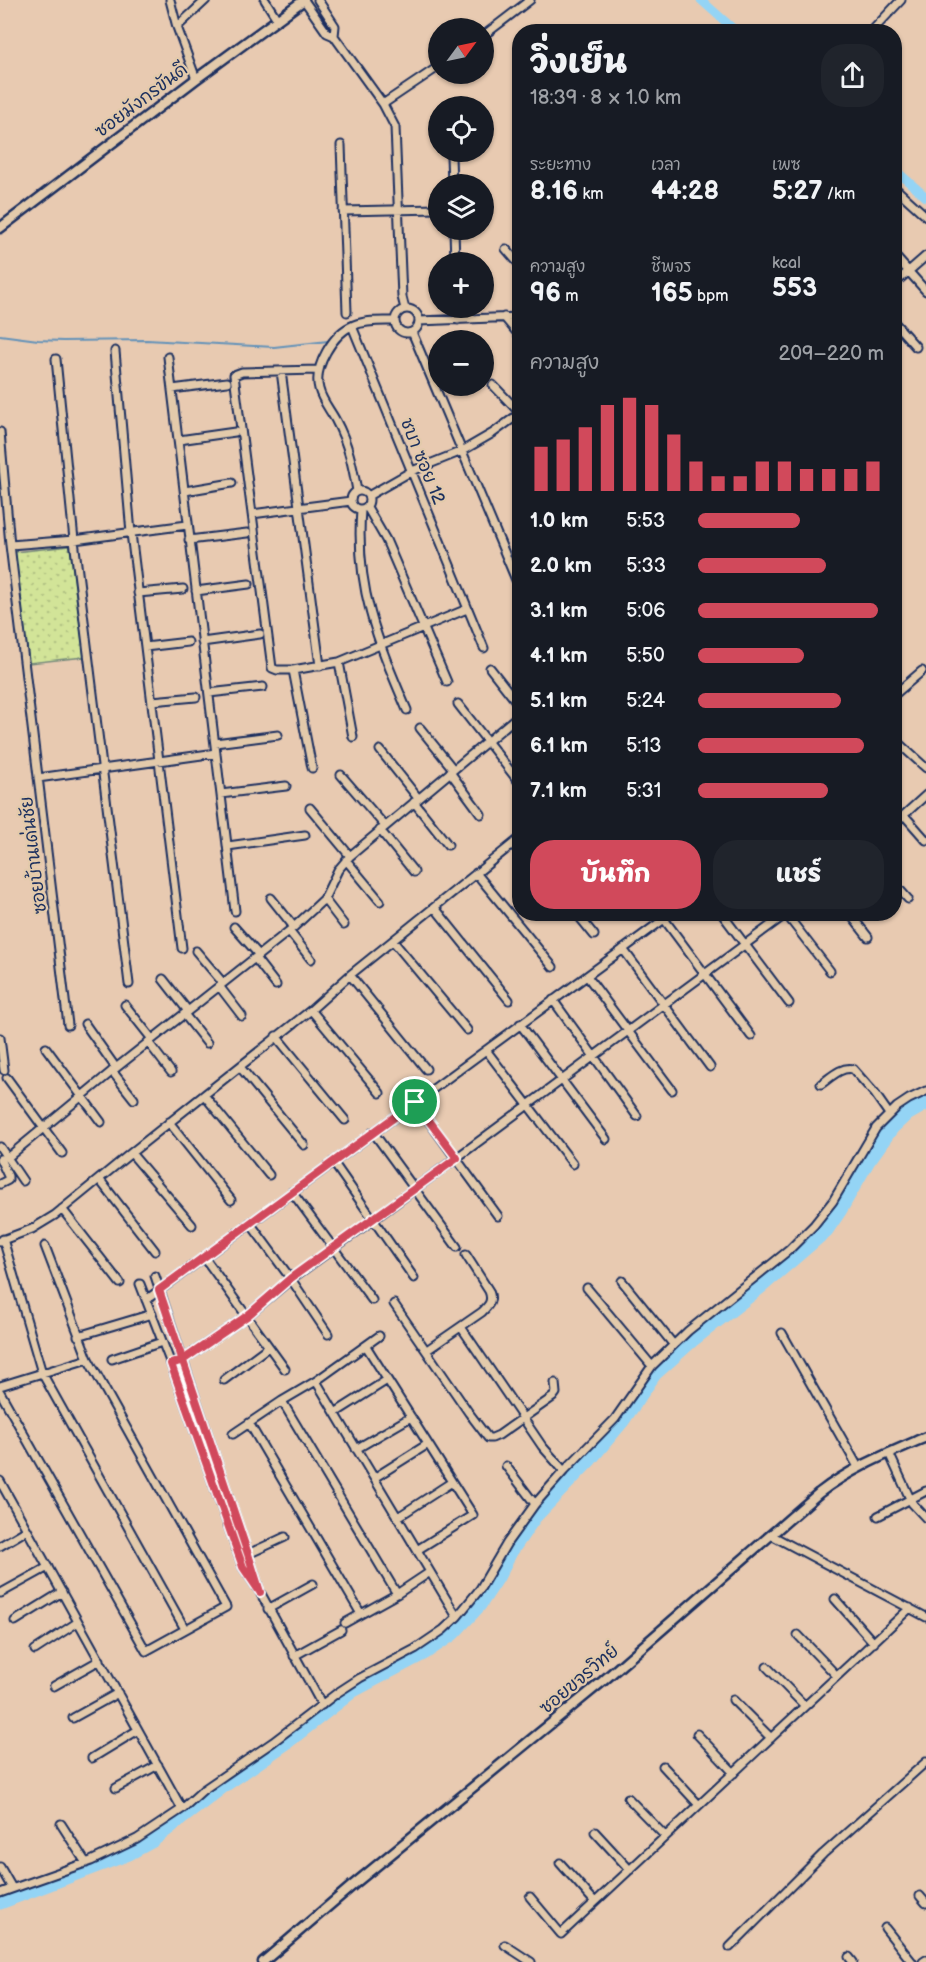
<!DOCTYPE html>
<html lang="th">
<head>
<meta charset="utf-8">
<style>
	:root { --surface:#171b24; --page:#20242c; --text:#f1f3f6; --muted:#9ea1a6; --accent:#d1495b }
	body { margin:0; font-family:"Balsamiq Sans","Playpen Sans Thai",sans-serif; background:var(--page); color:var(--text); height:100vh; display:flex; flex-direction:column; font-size:22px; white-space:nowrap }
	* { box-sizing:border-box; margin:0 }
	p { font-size:20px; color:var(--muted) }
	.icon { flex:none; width:33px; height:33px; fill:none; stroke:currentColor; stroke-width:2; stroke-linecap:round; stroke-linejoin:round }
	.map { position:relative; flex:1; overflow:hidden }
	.side { position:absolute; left:512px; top:24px; width:390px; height:897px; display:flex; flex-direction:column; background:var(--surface); border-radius:24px; box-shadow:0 2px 4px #0004 }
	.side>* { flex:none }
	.needle { width:39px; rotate:57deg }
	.tools { position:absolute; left:428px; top:18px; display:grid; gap:12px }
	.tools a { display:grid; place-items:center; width:66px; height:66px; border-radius:50%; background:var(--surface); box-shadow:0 2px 4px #0004; font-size:30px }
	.pin { position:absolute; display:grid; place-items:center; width:51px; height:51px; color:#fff; margin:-26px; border:3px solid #fff; border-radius:50%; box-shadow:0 2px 6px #0007 }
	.round { display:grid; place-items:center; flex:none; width:63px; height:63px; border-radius:24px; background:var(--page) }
	.head { display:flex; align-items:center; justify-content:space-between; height:102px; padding:0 18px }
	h1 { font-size:33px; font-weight:800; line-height:45px }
	.figures { display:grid; grid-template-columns:repeat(3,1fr); gap:9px; height:102px; padding:6px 18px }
	.figures div { display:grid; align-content:center }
	.figures b { font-size:26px; font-weight:800 }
	.figures small { font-size:16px; font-weight:400 }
	.figures p { font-size:16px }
	.chart { height:168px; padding:12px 18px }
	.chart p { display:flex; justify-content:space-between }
	.chart svg { width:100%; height:108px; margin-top:6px; stroke:var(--accent); stroke-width:6 }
	.primary-button { display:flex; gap:12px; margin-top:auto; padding:12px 18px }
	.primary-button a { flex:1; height:69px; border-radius:24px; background:var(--accent); color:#fff; font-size:24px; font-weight:800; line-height:69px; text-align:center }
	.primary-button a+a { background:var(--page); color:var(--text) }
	ul { padding:0 18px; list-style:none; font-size:20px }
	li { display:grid; grid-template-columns:96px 72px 1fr; align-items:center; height:45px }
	li i { height:15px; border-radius:8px; background:var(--accent) }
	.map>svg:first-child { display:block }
	.garden { fill:url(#garden-dots); stroke:#768a7b; stroke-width:1.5 }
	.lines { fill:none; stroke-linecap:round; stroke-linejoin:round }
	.stream { stroke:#6492b9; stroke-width:2 }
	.canal { stroke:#94d4f5; stroke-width:9 }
	.river { stroke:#94d4f5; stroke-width:15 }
	.minor-casing { stroke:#1b2f5e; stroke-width:11 }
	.tertiary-casing { stroke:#1b2f5e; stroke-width:13 }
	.minor { stroke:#e3caab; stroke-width:7 }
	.tertiary { stroke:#e3caab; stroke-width:8 }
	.route-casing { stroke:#fff; stroke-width:12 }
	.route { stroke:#d1495b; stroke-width:8 }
	.labels { text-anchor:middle; stroke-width:4.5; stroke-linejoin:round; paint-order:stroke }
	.street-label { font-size:18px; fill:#1b2f5e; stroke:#e3caab }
</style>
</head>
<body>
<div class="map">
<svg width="926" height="1962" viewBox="0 0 926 1962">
	<defs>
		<pattern id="garden-dots" width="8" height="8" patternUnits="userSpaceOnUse" patternTransform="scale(1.5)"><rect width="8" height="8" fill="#d2e498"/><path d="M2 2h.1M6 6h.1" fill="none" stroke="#b4c485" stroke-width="1.8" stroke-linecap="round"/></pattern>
	</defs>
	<rect width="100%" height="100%" fill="#e8cab1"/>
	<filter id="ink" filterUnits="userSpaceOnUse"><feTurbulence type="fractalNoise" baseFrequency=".0167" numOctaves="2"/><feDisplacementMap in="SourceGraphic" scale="12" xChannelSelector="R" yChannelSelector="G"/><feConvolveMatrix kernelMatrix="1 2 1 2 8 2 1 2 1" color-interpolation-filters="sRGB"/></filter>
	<g filter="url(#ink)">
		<path class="garden" d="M 70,546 L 84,657 L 29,663 L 15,552 Z"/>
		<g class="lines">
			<path class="stream" d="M 0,335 L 38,340 L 63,341 L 147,340 L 274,347 L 328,341"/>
			<path class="canal" d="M 701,0 L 737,32
				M 894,169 L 926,197"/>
			<path class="river" d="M 0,1902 L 129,1853 L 151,1841 L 224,1785 L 285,1743 L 353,1690 L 425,1652 L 453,1633 L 479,1605 L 496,1579 L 510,1552 L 534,1517 L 590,1459 L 622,1421 L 654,1374 L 693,1339 L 761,1286 L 826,1230 L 839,1211 L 867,1162 L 892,1127 L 905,1115 L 926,1103"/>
			<defs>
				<path id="minor" d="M 170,0 L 177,27 L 196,79
					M 265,0 L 277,19
					M 304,0 L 327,33 L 334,36 L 383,104 L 395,127 L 402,297 L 405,309
					M 318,0 L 335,26 L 334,36
					M 177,27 L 206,0
					M 871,32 L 901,0
					M 483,36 L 530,0
					M 383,104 L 438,67
					M 341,145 L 347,312
					M 451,156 L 452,184
					M 894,187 L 926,216
					M 343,211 L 438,209
					M 454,230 L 455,262
					M 506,249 L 519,264
					M 894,255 L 926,291
					M 894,284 L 926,256
					M 457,308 L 458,320
					M395 321a12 12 0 1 1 24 0a12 12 0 1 1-24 0Z
					M 504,317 L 519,335
					M 419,321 L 519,317
					M 894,322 L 916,347
					M 352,326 L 484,648
					M 412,332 L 519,587
					M 115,351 L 131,533 L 182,948
					M 168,357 L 235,911
					M 56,359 L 74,540 L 129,984
					M 318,370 L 242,372 L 234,375 L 272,668 L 277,670 L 293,670 L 339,662 L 467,609
					M 281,371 L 320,666
					M 493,385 L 519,412
					M 172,389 L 227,382
					M 0,432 L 10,545 L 68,1025
					M 179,440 L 235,432
					M351 500a9 9 0 1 1 18 0a9 9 0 1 1-18 0Z
					M 185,491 L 232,483
					M 357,491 C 353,467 348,443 336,421 C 331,411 322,401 319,389 C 313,367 333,333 354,325 C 367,320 382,321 395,321
					M 368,496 L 412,471 L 462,451 L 493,433 L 519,414
					M 367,507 L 386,540 L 447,682
					M 361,510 C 355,587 377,640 407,710
					M 252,514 L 351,501
					M 189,540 L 247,533
					M 10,545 L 74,540 L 187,525
					M 196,591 L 249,584
					M 138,593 L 183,589
					M 202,642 L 260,634
					M 145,647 L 188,642
					M 339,662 L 353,737
					M 490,668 L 519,705
					M 293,670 L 312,768
					M 209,693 L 263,687
					M 894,695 L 922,671
					M 152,701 L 196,697
					M 458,704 L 519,782
					M 420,728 L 453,769
					M 894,739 L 926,768
					M 215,743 L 278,735
					M 380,750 L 418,798
					M 450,772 L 481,814
					M 341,775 L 385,826
					M 38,778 L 216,753
					M 221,794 L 286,786
					M 414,802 L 448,845
					M 310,808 L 350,856
					M 904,815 L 926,840
					M 894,824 L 926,795
					M 380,830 L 414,872
					M 228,846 L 305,835
					M 346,860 L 380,901
					M 476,873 L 553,967
					M 894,883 L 908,899
					M 271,898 L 294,927
					M 324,899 L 344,925
					M 435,908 L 509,1000
					M 577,914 L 594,935
					M 722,914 L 789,1003
					M 786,914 L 830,971
					M 850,914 L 868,937
					M 664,919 L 751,1036
					M 234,927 L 259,955
					M 289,931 L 311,959
					M 393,941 L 467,1030
					M 623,949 L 710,1067
					M 196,951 L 223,983
					M 255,958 L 276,985
					M 350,975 L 426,1069
					M 587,976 L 672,1090
					M 163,979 L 188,1011
					M 219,986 L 242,1016
					M 553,1000 L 637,1116
					M 125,1005 L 152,1039
					M 311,1010 L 380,1093
					M 184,1014 L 207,1043
					M 85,1024 L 116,1068
					M 520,1024 L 606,1139
					M 276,1036 L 345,1120
					M 0,1038 L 4,1070
					M 148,1042 L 171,1072
					M 46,1048 L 101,1122
					M 486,1050 L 573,1164
					M 240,1067 L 304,1145
					M 112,1071 L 134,1099
					M 7,1078 L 62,1153
					M 821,1084 C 830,1078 841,1066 853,1069 L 875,1094 L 889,1114
					M 204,1095 L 269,1175
					M 415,1102 L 498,1216
					M 169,1122 L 231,1200
					M 373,1132 L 457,1247
					M 0,1147 L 23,1181
					M 131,1153 L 192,1225
					M 7,1158 L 116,1068 L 294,927 L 324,899 L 338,870 L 350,856 L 519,715
					M 0,1159 L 8,1176 L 8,1180 L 0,1184
					M 333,1162 L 414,1278
					M 99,1179 L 155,1251
					M 292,1192 L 372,1300
					M 62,1209 L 120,1283
					M 250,1223 L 291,1279 L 328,1334
					M 3,1239 L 42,1373 L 185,1629
					M 0,1241 L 32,1229 L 55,1215 L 131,1153 L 311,1010 L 350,975 L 519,839
					M 204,1257 L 285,1369
					M 155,1276 L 258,1586
					M 622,1281 L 673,1344
					M 140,1284 L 171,1364 L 243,1567 L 260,1592 L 322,1705
					M 587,1288 L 652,1366
					M 146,1300 L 671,914
					M 394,1304 L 469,1413 L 488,1438 L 492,1438 L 499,1435 L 553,1397 L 556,1393 L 555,1383
					M 461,1327 L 542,1446 L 564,1471
					M 782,1333 L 858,1467
					M 78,1336 L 152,1314
					M 366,1346 L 473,1515 L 417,1550
					M 427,1350 L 482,1312 C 489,1305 493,1301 489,1291 L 466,1255
					M 112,1359 L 162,1342
					M 171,1364 L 183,1360 L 247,1316 L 291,1279 L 374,1219 L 786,914
					M 224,1380 L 268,1347
					M 316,1381 L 379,1336
					M 0,1386 L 88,1359
					M 0,1392 L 146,1651 L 226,1607 L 88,1359 L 45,1246
					M 282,1401 L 397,1594
					M 335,1413 L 387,1380
					M 249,1423 L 361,1614 L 397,1594 L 430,1572
					M 233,1434 L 282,1401 L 316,1381 L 457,1617
					M 356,1449 L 411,1417
					M 889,1453 L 912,1503 L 926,1518
					M 506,1466 L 535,1504
					M 374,1478 L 428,1444
					M 0,1481 L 182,1809
					M 878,1516 L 926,1491
					M 398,1517 L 452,1482
					M 771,1535 L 926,1617
					M 0,1546 L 27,1530
					M 248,1554 L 285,1537
					M 1,1593 L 48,1567
					M 835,1599 L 874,1643
					M 268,1609 L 313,1584
					M 15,1621 L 62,1592
					M 345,1623 L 361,1614
					M 798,1635 L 837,1676
					M 35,1650 L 78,1622
					M 294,1656 L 341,1630
					M 767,1667 L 805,1706
					M 54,1686 L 100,1660
					M 733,1700 L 771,1738
					M 73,1718 L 118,1693
					M 697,1734 L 734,1773
					M 92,1758 L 138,1730
					M 663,1766 L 699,1805
					M 116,1788 L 158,1765
					M 628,1798 L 665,1836
					M 61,1824 L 86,1863
					M 595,1832 L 630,1870
					M 560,1863 L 595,1902
					M 0,1867 L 12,1888
					M 0,1893 L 91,1861 L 137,1839 L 182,1809 L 203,1790 L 273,1742 L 337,1693 L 360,1678 L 415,1649 L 443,1630 L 457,1617 L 480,1589 L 507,1543 L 535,1504 L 564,1471 L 615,1419 L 652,1366 L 688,1331 L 789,1250 L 814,1225 L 833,1201 L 876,1128 L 897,1107 L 909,1099 L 926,1091
					M 920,1896 L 926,1903
					M 530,1897 L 561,1934 L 910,1608
					M 885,1928 L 912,1962
					M 505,1945 L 531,1962
					M 730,1947 L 823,1854 L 926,1762
					M 849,1957 L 853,1962
					M 923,1962 L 926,1960"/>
				<path id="tertiary" d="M 0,228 L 196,79 L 304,0
					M 263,1962 L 353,1885 L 603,1681 L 819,1493 C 851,1468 889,1453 926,1437"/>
			</defs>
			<use href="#minor" class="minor-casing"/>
			<use href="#tertiary" class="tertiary-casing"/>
			<use href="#minor" class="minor"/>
			<use href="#tertiary" class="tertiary"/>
		</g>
	</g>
	<g class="lines" filter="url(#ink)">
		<defs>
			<path id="route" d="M 415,1102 L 159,1290 L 248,1554 L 260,1592 L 243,1567 L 171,1364 L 183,1360 L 247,1316 L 291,1278 L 457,1158 L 415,1102"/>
		</defs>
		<use href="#route" class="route-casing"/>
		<use href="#route" class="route"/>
	</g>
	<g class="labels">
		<g class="street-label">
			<text transform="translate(141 100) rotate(-37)" y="6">ซอยมังกรขันดี</text>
			<text transform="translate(423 461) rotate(68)" y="6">ชบา ซอย 12</text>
			<text transform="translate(33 855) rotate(-97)" y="6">ซอยบ้านเด่นชัย</text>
			<text transform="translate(579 1679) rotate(-40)" y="6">ซอยขจรวิทย์</text>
		</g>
	</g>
</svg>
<div class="tools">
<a><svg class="needle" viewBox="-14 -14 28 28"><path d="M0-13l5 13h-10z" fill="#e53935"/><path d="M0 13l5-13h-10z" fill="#9ea1a6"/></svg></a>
<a><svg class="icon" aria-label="locate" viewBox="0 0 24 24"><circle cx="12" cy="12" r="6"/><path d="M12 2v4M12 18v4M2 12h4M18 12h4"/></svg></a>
<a><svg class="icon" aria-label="layers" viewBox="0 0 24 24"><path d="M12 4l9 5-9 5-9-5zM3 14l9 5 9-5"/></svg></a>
<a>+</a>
<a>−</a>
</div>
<div class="pin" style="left:415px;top:1102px;background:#1e9e55"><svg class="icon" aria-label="arrive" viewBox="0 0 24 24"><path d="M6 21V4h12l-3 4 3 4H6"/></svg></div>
<section class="side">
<div class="head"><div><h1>วิ่งเย็น</h1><p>18:39 · 8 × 1.0 km</p></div><a class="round"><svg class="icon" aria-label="share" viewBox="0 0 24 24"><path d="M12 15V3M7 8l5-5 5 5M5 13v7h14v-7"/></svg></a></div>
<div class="figures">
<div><p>ระยะทาง</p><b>8.16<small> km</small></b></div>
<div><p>เวลา</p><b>44:28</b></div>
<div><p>เพซ</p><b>5:27<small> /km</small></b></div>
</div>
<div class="figures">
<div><p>ความสูง</p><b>96<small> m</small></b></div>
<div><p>ชีพจร</p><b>165<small> bpm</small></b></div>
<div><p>kcal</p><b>553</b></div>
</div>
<div class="chart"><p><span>ความสูง</span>209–220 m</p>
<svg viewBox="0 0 160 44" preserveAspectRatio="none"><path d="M5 44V26M15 44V23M25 44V18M35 44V9M45 44V6M55 44V9M65 44V21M75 44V32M85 44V38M95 44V38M105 44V32M115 44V32M125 44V35M135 44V35M145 44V35M155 44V32"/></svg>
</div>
<ul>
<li><b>1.0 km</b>5:53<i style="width:55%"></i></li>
<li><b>2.0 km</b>5:33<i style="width:69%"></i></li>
<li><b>3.1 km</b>5:06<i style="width:97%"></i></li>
<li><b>4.1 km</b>5:50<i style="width:57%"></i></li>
<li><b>5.1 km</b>5:24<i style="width:77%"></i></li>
<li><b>6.1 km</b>5:13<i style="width:89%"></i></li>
<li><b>7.1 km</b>5:31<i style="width:70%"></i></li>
</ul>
<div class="primary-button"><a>บันทึก</a><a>แชร์</a></div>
</section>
</div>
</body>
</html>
